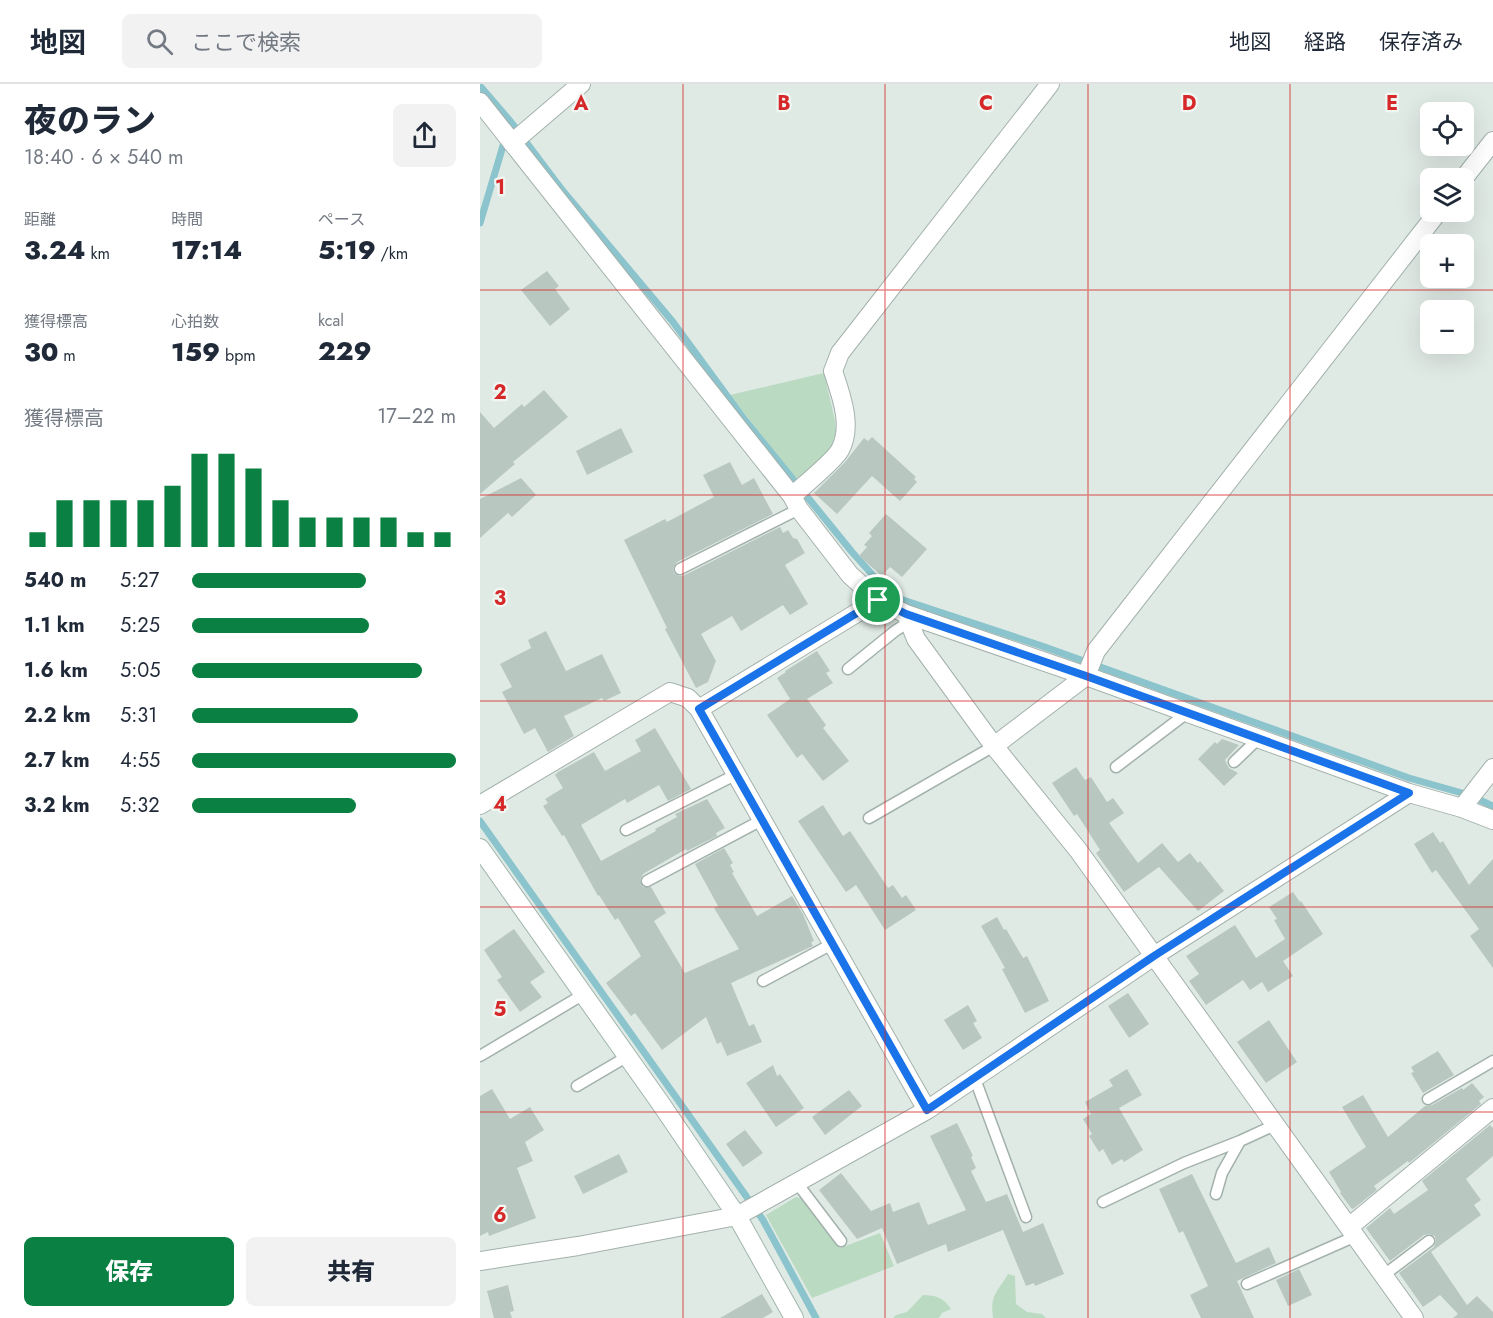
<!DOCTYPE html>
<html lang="ja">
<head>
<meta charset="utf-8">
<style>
	:root { --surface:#fff; --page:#f2f2f3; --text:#1f2937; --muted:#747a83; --line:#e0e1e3; --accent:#0b8043 }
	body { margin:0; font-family:Jost,"Noto Sans JP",sans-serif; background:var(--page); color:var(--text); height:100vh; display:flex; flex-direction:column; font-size:22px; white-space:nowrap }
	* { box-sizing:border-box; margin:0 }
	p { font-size:20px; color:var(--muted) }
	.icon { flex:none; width:33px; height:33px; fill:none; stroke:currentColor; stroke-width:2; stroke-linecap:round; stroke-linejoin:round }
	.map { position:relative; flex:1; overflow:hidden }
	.side { display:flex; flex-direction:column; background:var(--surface); width:480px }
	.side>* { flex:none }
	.fabs { position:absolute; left:940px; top:18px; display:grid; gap:12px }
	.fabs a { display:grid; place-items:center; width:54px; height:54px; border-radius:9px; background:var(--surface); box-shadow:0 6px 24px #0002; font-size:30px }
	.pin { position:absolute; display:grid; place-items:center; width:51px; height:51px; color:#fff; margin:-26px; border:3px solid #fff; border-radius:50%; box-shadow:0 2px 6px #0007 }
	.round { display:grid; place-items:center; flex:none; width:63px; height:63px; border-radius:9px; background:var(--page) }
	.headline { display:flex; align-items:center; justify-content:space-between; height:102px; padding:0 24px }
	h1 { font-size:33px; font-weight:800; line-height:45px }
	.figures { display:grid; grid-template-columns:repeat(3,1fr); gap:9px; height:102px; padding:6px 24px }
	.figures div { display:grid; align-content:center }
	.figures b { font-size:26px; font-weight:800 }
	.figures small { font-size:16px; font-weight:400 }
	.figures p { font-size:16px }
	.chart { height:168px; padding:12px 24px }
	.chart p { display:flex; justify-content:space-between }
	.chart svg { width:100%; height:108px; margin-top:6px; stroke:var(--accent); stroke-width:6 }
	.cta { display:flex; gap:12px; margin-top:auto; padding:12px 24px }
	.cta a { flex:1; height:69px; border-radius:9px; background:var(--accent); color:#fff; font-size:24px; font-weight:800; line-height:69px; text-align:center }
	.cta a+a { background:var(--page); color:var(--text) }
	ul { padding:0 24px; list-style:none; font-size:20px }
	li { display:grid; grid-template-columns:96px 72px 1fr; align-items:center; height:45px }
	li i { height:15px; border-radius:8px; background:var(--accent) }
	header { display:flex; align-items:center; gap:36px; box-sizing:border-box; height:84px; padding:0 30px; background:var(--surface); border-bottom:2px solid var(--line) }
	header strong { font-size:28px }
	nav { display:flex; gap:33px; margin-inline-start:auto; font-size:21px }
	.search { width:420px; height:54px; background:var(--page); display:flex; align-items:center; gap:15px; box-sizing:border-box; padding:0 21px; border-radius:9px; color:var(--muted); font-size:22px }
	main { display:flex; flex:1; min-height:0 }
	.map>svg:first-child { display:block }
	.green { fill:#badac2 }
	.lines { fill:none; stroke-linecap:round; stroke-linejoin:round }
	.stream { stroke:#8bc4cc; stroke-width:7 }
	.building { fill:#b9c7c1 }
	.lane-casing { stroke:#a3b1ac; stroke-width:13 }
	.street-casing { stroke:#a3b1ac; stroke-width:20 }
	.secondary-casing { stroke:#a0b5ad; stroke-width:20 }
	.lane { stroke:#fff; stroke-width:10 }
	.street { stroke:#fff; stroke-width:18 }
	.secondary { stroke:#fff; stroke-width:18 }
	.route-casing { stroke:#fff; stroke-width:12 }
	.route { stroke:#1a73e8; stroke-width:8 }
	.grid { fill:none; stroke:#d62828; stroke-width:1.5; stroke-opacity:0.55 }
	.grid-label { font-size:20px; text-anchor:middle; font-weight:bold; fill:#d62828; stroke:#f0f7f3; stroke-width:4.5; stroke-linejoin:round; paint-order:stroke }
</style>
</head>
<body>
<header>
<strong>地図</strong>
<div class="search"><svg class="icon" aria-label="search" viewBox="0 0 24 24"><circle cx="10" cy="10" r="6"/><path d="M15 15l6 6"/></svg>ここで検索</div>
<nav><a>地図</a><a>経路</a><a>保存済み</a></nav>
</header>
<main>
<section class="side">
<div class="headline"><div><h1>夜のラン</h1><p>18:40 · 6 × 540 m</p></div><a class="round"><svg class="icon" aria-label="share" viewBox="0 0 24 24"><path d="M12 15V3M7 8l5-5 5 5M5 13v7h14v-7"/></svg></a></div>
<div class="figures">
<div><p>距離</p><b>3.24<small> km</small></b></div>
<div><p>時間</p><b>17:14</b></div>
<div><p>ペース</p><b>5:19<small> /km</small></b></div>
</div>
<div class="figures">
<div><p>獲得標高</p><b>30<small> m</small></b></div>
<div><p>心拍数</p><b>159<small> bpm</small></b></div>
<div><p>kcal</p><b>229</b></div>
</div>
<div class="chart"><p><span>獲得標高</span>17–22 m</p>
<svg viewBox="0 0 160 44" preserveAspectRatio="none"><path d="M5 44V38M15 44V25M25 44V25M35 44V25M45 44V25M55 44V19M65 44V6M75 44V6M85 44V12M95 44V25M105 44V32M115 44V32M125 44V32M135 44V32M145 44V38M155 44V38"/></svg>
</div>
<ul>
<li><b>540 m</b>5:27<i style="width:66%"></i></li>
<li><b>1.1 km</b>5:25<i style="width:67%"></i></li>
<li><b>1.6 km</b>5:05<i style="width:87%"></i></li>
<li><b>2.2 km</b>5:31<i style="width:63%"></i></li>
<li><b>2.7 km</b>4:55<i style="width:100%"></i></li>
<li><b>3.2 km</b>5:32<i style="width:62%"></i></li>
</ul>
<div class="cta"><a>保存</a><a>共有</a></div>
</section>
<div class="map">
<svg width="1013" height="1234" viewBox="0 0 1013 1234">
	<rect width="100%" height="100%" fill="#e0eae5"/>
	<path class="green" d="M 344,289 L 355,337 L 357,357 L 326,392 L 315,394 L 250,311 Z
		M 316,1113 L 321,1114 L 360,1164 L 400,1149 L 414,1182 L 332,1214 L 286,1131 Z
		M 528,1190 L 535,1192 L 536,1220 L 547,1228 L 562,1230 L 566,1234 L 513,1234 C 510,1210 517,1209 528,1190 Z
		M 443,1211 C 456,1211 464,1214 471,1225 L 462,1229 L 459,1234 L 413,1234 L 416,1231 L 427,1228 Z"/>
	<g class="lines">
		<path class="stream" d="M 0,2 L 31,38 L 83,107 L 193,238 L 264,335 L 372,468 L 398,497 L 417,514 L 562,562 L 929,694 L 989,711 L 1013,722
			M 0,139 L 25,55
			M 0,737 L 283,1136 L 336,1234"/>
	</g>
	<path class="building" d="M 67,187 L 79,202 L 75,205 L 90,225 L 70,242 L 41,206 Z
		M 64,306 L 88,333 L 33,378 L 35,380 L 0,410 L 0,328 L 14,344 L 42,320 L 44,323 Z
		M 141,344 L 153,368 L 107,391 L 96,367 Z
		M 392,353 L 436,393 L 434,395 L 437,398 L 420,417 L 392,392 L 357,430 L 334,409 L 365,378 L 384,354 L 388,357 Z
		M 250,378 L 262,401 L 274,394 L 293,430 L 197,478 L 193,484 L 194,489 L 199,492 L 203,492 L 300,443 L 303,449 L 308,446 L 313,454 L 317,455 L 325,469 L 305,481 L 328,520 L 310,531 L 303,521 L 261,547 L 252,532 L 221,550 L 236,577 L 228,598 L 216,604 L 185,545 L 187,544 L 144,456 L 185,435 L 187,438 L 234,413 L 223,391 Z
		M 41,394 L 56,411 L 32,433 L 28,429 L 0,454 L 0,415 Z
		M 406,430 L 447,465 L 422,493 L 410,483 L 402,492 L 379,472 L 387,463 L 384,461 L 392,452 L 389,449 Z
		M 66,547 L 86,587 L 122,570 L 141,609 L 124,617 L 122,614 L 84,632 L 94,652 L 68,668 L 55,644 L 44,650 L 22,608 L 32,603 L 20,580 L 51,564 L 48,556 Z
		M 337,567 L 350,587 L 346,589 L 353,599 L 327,615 L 346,641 L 343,644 L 369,677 L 343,697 L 322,670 L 317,674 L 287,631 L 310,615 L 297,594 L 306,588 L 305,587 Z
		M 175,644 L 211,705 L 188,717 L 179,701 L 147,719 L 145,715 L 101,741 L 121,777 L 176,747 L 175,745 L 197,733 L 195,730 L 227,715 L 245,744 L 236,749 L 237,752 L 207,767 L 206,765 L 163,790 L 160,796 L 163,803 L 171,803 L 186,829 L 174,837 L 205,889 L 259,865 L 234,824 L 238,822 L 215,780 L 244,764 L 253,779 L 250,781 L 254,788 L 252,789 L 277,832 L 312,812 L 323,830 L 334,857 L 331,858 L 333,862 L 251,899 L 269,942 L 274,940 L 282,958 L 247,972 L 241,958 L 237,960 L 226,933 L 182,966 L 155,929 L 151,932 L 126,899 L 161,872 L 138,834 L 135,836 L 119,811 L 118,812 L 84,751 L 82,752 L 63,722 L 68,719 L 65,715 L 83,704 L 75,691 L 78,688 L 114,668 L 125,687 L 161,667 L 155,656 Z
		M 742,655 L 759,661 L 745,676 L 749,684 L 758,689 L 744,702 L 718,675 L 735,658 L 737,660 Z
		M 596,683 L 605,696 L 611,693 L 627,718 L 633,714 L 644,729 L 629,739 L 658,779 L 682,759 L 698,778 L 710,769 L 718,779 L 720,777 L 744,807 L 718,827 L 679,783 L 644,808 L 616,769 L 620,766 L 597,730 L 594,732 L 572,699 Z
		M 343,721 L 363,752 L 370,747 L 408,804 L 413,801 L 422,814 L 426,811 L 436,826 L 405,846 L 376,801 L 366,808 L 318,737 Z
		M 953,748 L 960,759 L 963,757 L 989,801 L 1013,775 L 1013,884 L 990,852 L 999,845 L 956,786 L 952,789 L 934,760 Z
		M 813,808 L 820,818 L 821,817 L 843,850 L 803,877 L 813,892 L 788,908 L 782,898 L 770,906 L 763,896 L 726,921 L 709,897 L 719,890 L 706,872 L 755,841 L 776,874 L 805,855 L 794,836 L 797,835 L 789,823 Z
		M 517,833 L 524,846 L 526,845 L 543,874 L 547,872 L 569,917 L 545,929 L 522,885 L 525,884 L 501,842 Z
		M 34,845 L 65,888 L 50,898 L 62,913 L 40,928 L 17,896 L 22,893 L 4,866 Z
		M 648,909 L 669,940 L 649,954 L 628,922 Z
		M 488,921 L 497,937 L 493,939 L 502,954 L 483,966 L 464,936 Z
		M 789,936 L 817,978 L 786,999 L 757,958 Z
		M 958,967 L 974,991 L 943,1009 L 931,989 L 934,988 L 931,983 Z
		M 293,981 L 297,992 L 300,990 L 324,1024 L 296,1043 L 266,999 Z
		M 647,985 L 662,1011 L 639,1024 L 663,1066 L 644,1078 L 642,1075 L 632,1081 L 623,1065 L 619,1068 L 609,1052 L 612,1050 L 603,1035 L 611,1030 L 605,1018 L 633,1002 L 629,996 Z
		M 992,999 L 1004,1013 L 999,1017 L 1001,1020 L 929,1079 L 928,1077 L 894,1102 L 897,1106 L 873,1125 L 871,1124 L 860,1109 L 861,1108 L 849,1088 L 886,1063 L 862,1023 L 883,1011 L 908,1053 L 945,1022 L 952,1021 L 982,1004 L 983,1006 Z
		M 12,1005 L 30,1035 L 50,1023 L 64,1046 L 45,1058 L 53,1077 L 37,1084 L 56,1134 L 9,1152 L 8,1148 L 0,1152 L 0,1012 Z
		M 369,1006 L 382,1022 L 345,1051 L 332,1033 Z
		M 477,1039 L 493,1072 L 491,1073 L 496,1084 L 491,1087 L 506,1118 L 527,1110 L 543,1148 L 563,1139 L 584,1190 L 555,1202 L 554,1199 L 546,1202 L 523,1146 L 468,1168 L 466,1160 L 417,1180 L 402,1144 L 377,1155 L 339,1106 L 361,1089 L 391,1127 L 410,1119 L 413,1128 L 439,1118 L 448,1141 L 486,1126 L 450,1052 Z
		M 1010,1041 L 1013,1044 L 1013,1072 L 986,1095 L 1001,1116 L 994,1121 L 1001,1131 L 951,1168 L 987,1221 L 997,1212 L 1013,1228 L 1013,1234 L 973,1234 L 978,1230 L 960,1211 L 943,1223 L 919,1189 L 954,1163 L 956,1157 L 955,1152 L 949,1150 L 944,1151 L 910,1177 L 886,1144 L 910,1124 L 914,1130 L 948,1106 L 942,1097 Z
		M 265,1046 L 283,1069 L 263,1083 L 246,1060 Z
		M 139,1070 L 148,1088 L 103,1110 L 94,1092 Z
		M 712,1090 L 756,1179 L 789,1163 L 796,1179 L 757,1197 L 774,1234 L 721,1234 L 710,1211 L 728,1202 L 703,1147 L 699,1149 L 679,1105 Z
		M 819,1185 L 832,1211 L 808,1222 L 796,1196 Z
		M 28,1201 L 34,1227 L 30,1228 L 32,1234 L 14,1234 L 7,1207 Z
		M 282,1210 L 293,1228 L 283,1234 L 240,1234 Z"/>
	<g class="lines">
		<defs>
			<path id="lane" d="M 200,485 L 319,425
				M 368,585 L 415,547 L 429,538
				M 754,678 L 778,655
				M 636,683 L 707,629
				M 389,734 L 514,662
				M 146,746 L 257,690
				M 167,797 L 282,736
				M 283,897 L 352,860
				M 0,972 L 104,910
				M 495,995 L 546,1133
				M 97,1002 L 148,972
				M 948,1015 L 1013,977
				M 317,1099 L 361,1157
				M 736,1110 L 742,1089 L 760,1057
				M 623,1118 L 704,1079 L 760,1057 L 795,1041
				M 904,1191 L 949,1157
				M 767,1200 L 876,1152"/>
			<path id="street" d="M 0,18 L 312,412 L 319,425 L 370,491 L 398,516 L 426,530 L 606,592 L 929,709 L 982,724 L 1013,736
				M 32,59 L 101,0
				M 984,94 L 1013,57
				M 312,412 C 323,402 354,377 360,366 C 373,342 361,311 353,287 L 360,269 L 570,0
				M 398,516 L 219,625 L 447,1026
				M 426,530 L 436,555 L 514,662 L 598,766 L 934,1234
				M 514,662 L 606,592 L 616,567 L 958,128
				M 0,721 L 190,608 L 208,614 L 219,625
				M 982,724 L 1013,684
				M 869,1143 L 1013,1024
				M 0,1177 L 98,1162 L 257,1132 L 447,1026 L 674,872 L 929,709"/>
			<path id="secondary" d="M 0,764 L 181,1020 L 257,1132 L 314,1234"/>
		</defs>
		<use href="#lane" class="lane-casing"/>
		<use href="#street" class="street-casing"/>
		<use href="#secondary" class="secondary-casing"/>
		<use href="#lane" class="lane"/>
		<use href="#street" class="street"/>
		<use href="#secondary" class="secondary"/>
	</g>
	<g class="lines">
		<defs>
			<path id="route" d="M 398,516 L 426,530 L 606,592 L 929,709 L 674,872 L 447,1026 L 219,625 Z"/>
		</defs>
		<use href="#route" class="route-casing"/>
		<use href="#route" class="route"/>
	</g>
	<path class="grid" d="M 203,0 L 203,1234M 405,0 L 405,1234M 608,0 L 608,1234M 810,0 L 810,1234M 0,206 L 1013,206M 0,411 L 1013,411M 0,617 L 1013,617M 0,823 L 1013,823M 0,1028 L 1013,1028"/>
	<g class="grid-label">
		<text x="101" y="26">A</text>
		<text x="304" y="26">B</text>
		<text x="506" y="26">C</text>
		<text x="709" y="26">D</text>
		<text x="912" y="26">E</text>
		<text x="20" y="110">1</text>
		<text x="20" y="315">2</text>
		<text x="20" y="521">3</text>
		<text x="20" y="727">4</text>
		<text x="20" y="932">5</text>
		<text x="20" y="1138">6</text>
	</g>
</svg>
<div class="fabs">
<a><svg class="icon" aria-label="locate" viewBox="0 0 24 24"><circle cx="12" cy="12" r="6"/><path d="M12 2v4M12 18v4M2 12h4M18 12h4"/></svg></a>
<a><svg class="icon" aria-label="layers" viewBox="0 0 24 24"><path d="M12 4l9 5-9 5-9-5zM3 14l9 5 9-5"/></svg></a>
<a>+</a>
<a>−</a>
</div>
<div class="pin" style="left:398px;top:516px;background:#1e9e55"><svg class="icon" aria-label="arrive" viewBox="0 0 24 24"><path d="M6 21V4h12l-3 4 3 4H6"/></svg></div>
</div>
</main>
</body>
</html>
